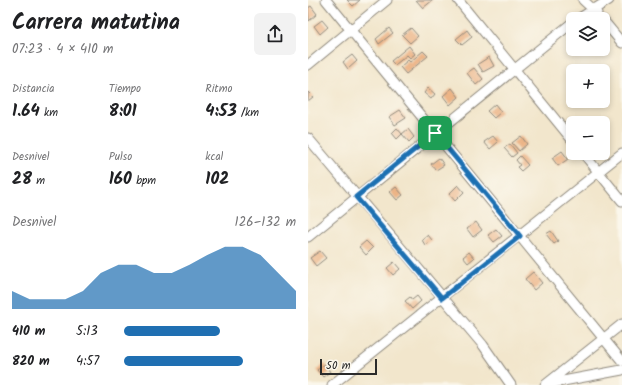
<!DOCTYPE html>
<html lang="es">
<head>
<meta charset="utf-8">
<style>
	:root { --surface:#fff; --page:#f2f2f2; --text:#202124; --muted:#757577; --accent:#1f6fb2 }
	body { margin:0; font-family:Kalam,sans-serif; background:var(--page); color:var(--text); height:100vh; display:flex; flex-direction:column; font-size:15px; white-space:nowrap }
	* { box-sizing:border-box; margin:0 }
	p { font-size:13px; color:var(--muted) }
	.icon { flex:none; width:22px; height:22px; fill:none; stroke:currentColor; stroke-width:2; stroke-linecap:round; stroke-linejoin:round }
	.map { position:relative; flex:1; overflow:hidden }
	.side { display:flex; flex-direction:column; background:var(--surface); width:308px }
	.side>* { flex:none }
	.fabs { position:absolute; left:258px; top:12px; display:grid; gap:8px }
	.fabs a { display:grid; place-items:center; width:44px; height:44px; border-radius:6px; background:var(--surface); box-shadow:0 2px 6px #0003; font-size:20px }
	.scale { position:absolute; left:12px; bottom:10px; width:57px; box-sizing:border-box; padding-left:4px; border:2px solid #2b2b2b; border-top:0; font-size:11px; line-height:14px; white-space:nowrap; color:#2b2b2b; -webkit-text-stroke:3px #fbf7ec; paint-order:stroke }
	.pin { position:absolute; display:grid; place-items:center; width:34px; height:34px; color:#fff; margin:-17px; border-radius:8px; box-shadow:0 2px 6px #0006 }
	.round { display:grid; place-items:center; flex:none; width:42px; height:42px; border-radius:6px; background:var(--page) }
	.summary { display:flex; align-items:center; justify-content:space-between; height:68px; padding:0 12px }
	h1 { font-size:22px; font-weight:600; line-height:30px }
	.figures { display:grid; grid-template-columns:repeat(3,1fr); gap:6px; height:68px; padding:4px 12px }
	.figures div { display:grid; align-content:center }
	.figures b { font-size:17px; font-weight:600 }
	.figures small { font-size:11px; font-weight:400 }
	.figures p { font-size:11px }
	.chart { height:112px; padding:8px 12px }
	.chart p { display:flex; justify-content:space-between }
	.chart svg { width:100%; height:72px; margin-top:4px; fill:var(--accent); opacity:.7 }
	ul { padding:0 12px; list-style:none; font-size:13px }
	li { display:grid; grid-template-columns:64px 48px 1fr; align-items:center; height:30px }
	li i { height:10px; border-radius:5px; background:var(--accent) }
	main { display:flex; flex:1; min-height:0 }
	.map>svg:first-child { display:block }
	.building { fill:#ecb486 }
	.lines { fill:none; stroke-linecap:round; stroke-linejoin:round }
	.minor-casing { stroke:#8e887c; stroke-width:11 }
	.minor { stroke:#fff; stroke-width:9 }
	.route-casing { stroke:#fff; stroke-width:8 }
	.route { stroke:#1f6fb2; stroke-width:5 }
</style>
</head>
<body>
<main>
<section class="side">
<div class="summary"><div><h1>Carrera matutina</h1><p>07:23 · 4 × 410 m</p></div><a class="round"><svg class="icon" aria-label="share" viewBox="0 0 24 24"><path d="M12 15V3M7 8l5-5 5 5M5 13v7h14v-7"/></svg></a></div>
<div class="figures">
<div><p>Distancia</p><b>1.64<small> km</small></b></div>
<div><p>Tiempo</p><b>8:01</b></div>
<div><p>Ritmo</p><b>4:53<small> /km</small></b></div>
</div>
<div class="figures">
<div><p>Desnivel</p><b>28<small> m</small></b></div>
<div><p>Pulso</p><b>160<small> bpm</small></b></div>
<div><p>kcal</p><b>102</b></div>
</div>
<div class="chart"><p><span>Desnivel</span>126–132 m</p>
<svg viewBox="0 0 160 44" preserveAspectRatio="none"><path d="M0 44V33L10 38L20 38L30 38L40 33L50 22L60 17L70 17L80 22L90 22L100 17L110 11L120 6L130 6L140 11L150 22L160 33V44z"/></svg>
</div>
<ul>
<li><b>410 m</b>5:13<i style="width:56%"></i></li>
<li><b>820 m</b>4:57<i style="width:69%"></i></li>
</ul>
</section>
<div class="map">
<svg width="314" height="385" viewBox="0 0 314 385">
	<rect width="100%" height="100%" fill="#fbf7ec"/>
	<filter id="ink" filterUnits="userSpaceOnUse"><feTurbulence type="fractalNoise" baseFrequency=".025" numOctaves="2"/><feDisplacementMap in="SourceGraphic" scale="8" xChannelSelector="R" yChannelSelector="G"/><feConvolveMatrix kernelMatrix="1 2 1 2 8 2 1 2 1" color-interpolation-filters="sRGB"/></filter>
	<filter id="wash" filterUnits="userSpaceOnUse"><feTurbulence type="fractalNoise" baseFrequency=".012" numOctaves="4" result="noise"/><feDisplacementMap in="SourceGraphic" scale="16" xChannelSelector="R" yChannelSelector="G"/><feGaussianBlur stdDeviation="0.9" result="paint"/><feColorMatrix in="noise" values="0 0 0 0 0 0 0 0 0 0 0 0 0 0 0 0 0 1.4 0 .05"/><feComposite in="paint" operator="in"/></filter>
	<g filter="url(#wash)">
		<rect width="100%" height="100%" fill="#f2e6cc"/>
		<g id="blocks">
			<path class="building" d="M 39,0 L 52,0 L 45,6 Z
				M 108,0 L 125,0 L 115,8 Z
				M 3,6 L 9,14 L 1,21 L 0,8 Z
				M 14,20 L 20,27 L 12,34 L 6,26 Z
				M 81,28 L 85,33 L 71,44 L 68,39 Z
				M 103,28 L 110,36 L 102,43 L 94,35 Z
				M 159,30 L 164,37 L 154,45 L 148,39 Z
				M 101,46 L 107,54 L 102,58 L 99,55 L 87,65 L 83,61 Z
				M 115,51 L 120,56 L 98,74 L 92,67 L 100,60 L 102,62 Z
				M 44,55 L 49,61 L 40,69 L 35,62 Z
				M 181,57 L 186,66 L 175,72 L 170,64 Z
				M 166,68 L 175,79 L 168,85 L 159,73 Z
				M 295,70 L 301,77 L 295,82 Z
				M 120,88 L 127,94 L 123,99 L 116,93 Z
				M 144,88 L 151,97 L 142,105 L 135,96 Z
				M 0,92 L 5,97 L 0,101 Z
				M 187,104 L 193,112 L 186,118 L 179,111 Z
				M 92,110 L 98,118 L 87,125 L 81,117 Z
				M 89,128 L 94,134 L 89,139 L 84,133 Z
				M 100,129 L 106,137 L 101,142 L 94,134 Z
				M 185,136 L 190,142 L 182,149 L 176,142 Z
				M 213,136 L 219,144 L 211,151 L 204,143 Z
				M 202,144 L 209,153 L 204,157 L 196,148 Z
				M 254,151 L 260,159 L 250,166 L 244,158 Z
				M 212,156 L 220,165 L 213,171 L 209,167 L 212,165 L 208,160 Z
				M 131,158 L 136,165 L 128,170 L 123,164 Z
				M 150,185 L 156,192 L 147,201 L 141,194 Z
				M 88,187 L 95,195 L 89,200 L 82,192 Z
				M 168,222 L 174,230 L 165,237 L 159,229 Z
				M 188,229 L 194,236 L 186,242 L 180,235 Z
				M 243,231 L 250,241 L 246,244 L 238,234 Z
				M 120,235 L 124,240 L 117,245 L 114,240 Z
				M 58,241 L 65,248 L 58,255 L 51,247 Z
				M 12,251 L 18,258 L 8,266 L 2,258 Z
				M 161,252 L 166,258 L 160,263 L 155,257 Z
				M 86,262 L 92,269 L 85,275 L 79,268 Z
				M 225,272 L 234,283 L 226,290 L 217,279 Z
				M 109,296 L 113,301 L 104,309 L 97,301 L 102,297 L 104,300 Z
				M 17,364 L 22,372 L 15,377 L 9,370 Z"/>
		</g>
	</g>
	<g filter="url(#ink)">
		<use href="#blocks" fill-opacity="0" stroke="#8e887c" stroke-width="1"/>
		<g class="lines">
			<defs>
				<path id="minor" d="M 18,0 L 314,361
					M 150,0 L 265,141
					M 275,0 L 289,13
					M 270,19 L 301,0
					M 295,20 L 314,43
					M 0,65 L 79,0
					M 0,138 L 175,345 L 203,385
					M 275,153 L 314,201
					M 0,237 L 265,22
					M 239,384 L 314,370
					M 24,385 L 314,153
					M 237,385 L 314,324"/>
			</defs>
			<use href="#minor" class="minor-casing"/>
			<use href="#minor" class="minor"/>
		</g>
	</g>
	<g class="lines" filter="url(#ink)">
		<defs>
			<path id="route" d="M 127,133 L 212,236 L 134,298 L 48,197 Z"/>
		</defs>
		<use href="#route" class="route-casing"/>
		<use href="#route" class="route"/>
	</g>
</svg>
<div class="fabs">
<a><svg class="icon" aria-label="layers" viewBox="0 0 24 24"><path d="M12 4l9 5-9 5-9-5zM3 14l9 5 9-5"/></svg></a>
<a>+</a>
<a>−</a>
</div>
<div class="scale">50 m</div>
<div class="pin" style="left:127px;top:133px;background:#1e9e55"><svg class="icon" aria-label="arrive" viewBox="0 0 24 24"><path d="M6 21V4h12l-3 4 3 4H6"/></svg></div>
</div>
</main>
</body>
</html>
